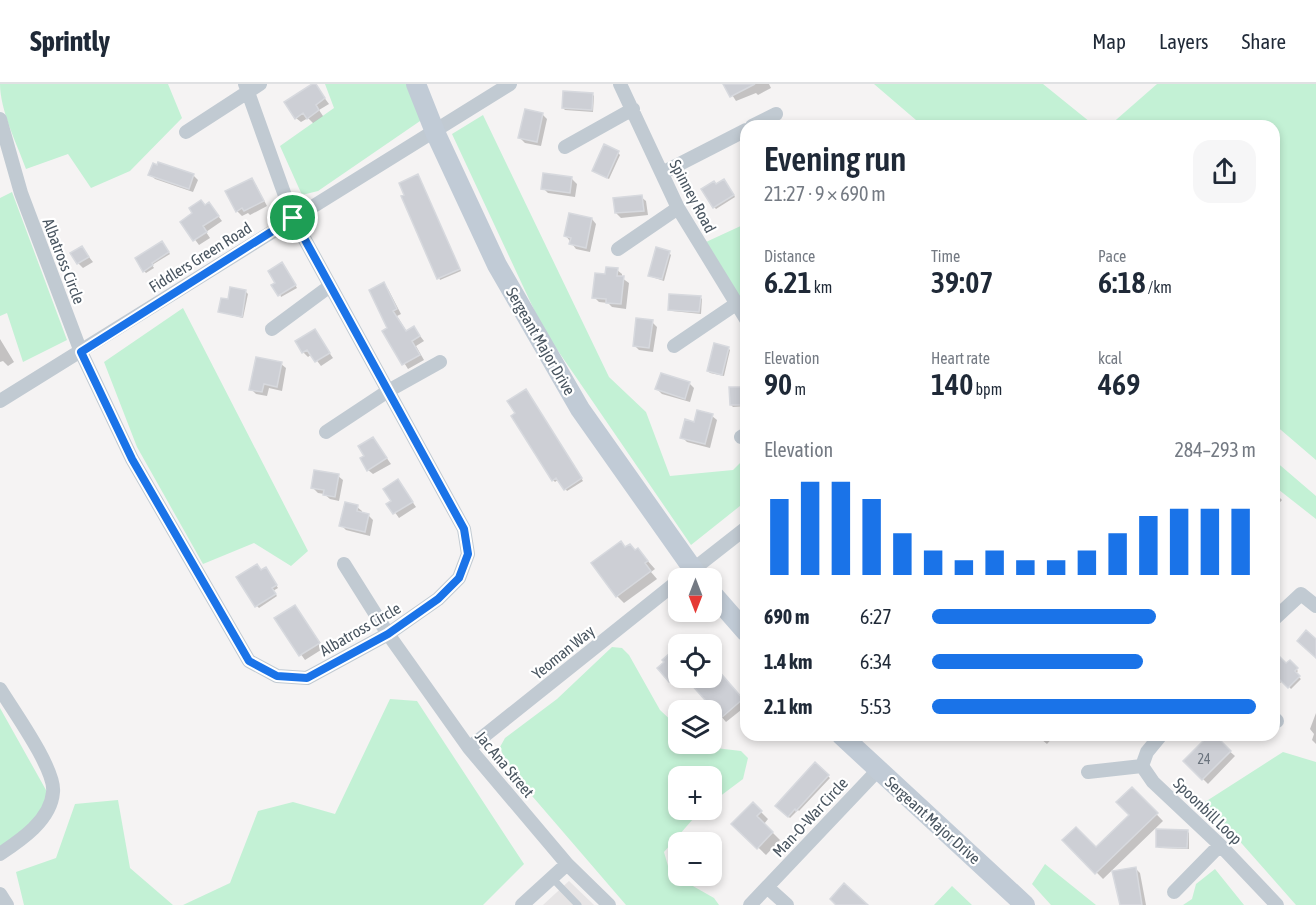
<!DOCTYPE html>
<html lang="en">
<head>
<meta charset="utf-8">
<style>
	:root { --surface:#fff; --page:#f6f6f7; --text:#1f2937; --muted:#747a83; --line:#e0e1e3; --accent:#1a73e8 }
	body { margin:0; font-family:"Asap Condensed",sans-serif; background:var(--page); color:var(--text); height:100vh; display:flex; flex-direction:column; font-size:22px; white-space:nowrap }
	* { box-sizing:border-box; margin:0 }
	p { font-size:20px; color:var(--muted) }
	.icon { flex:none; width:33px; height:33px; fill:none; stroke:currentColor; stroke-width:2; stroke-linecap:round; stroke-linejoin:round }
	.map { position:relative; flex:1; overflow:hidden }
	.side { position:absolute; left:740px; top:36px; width:540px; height:621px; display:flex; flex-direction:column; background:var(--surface); border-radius:18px; box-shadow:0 3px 9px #0003 }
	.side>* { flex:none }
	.needle { width:39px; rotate:180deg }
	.controls { position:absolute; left:668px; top:484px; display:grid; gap:12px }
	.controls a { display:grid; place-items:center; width:54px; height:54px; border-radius:12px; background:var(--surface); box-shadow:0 3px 9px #0003; font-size:30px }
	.pin { position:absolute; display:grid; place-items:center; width:51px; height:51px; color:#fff; margin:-26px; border:3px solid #fff; border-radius:50%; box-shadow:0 2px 6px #0007 }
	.round { display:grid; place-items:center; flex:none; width:63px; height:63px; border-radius:18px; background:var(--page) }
	.head { display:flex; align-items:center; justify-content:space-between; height:102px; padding:0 24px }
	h1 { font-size:33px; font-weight:600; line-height:45px }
	.metrics { display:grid; grid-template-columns:repeat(3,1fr); gap:9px; height:102px; padding:6px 24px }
	.metrics div { display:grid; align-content:center }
	.metrics b { font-size:30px; font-weight:600 }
	.metrics small { font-size:16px; font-weight:400 }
	.metrics p { font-size:16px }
	.chart { height:168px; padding:12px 24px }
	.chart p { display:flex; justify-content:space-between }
	.chart svg { width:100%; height:108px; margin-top:6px; stroke:var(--accent); stroke-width:6 }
	ul { padding:0 24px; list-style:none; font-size:20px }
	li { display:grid; grid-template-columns:96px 72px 1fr; align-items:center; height:45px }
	li i { height:15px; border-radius:8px; background:var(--accent) }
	header { display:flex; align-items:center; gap:36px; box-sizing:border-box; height:84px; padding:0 30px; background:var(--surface); border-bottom:2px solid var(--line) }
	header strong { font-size:28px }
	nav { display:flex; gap:33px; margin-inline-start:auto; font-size:21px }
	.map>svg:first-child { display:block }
	.education { fill:#e6e4e5 }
	.green { fill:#c3f1d5 }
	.shadow { fill:#0003 }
	.building { fill:#cdcfd5; stroke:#d7d9de; stroke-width:1.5 }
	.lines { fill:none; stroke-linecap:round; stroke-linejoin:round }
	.lane { stroke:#c1cad2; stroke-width:7 }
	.street { stroke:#c1cad2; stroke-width:14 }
	.secondary { stroke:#c1cbd6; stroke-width:20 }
	.route-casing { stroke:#fff; stroke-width:12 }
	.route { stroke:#1a73e8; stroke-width:8 }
	.labels { text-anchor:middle; stroke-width:4.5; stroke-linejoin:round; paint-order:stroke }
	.number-label { font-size:14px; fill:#6b747e }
	.street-label { font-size:16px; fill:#4a5661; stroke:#fff }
</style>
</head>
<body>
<header>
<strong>Sprintly</strong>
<nav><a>Map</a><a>Layers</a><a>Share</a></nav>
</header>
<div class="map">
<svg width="1316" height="821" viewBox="0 0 1316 821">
	<rect width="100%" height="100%" fill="#f5f3f3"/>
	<path class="education" d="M 569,797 L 594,821 L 543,821 Z"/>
	<path class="green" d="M 0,0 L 168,0 L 182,34 L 130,87 L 91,104 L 68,70 L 26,85 C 17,60 0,26 0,0 Z
		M 325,0 L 412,0 L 423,35 L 318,107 L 302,111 L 280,62 L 334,24 Z
		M 874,0 L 1043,0 L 1095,42 L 923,42 Z
		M 1157,0 L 1316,0 L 1316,376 L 1274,340 L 1274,42 L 1109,42 Z
		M 483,31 L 609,293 L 646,328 L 670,392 L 733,386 L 745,374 L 745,418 L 691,461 L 543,245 L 452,50 Z
		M 12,108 L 67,256 L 23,278 L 7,229 L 0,232 L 0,114 Z
		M 745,140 L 745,225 L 706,158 Z
		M 183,224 L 308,467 L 291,482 L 254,459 L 203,480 L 137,363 L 104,278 Z
		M 1274,376 L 1316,412 L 1316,435 L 1274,402 Z
		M 612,563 L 622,564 L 629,571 L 660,626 L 678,643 L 678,660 L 696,660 L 699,662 L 741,667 L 748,674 L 743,695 L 711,719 L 711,693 L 678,693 L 678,726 L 701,726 L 664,768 L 670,789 L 714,814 L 719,821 L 626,821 L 508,684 L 500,663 L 505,654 L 557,615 Z
		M 390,615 L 417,617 L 524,780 L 483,821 L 183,821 L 230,799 L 258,727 L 293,718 L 335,730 Z
		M 0,624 L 46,706 L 46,731 L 0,763 Z
		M 1283,668 L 1316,678 L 1316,821 L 1296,821 L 1205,718 Z
		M 118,716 L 130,784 L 173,821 L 24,821 L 16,788 L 56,774 L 75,720 Z
		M 1045,780 L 1096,821 L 1051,821 L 1032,800 Z
		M 1215,785 L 1244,821 L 1183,821 L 1192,815 L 1196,800 Z
		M 952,802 L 972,821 L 934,821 Z"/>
	<path class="shadow" d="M 314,0 L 329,20 L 319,26 L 323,32 L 313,39 L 308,34 L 301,38 L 296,34 Z
		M 725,0 L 769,0 L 771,4 L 758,11 L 756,9 L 736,17 Z
		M 592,10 L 594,12 L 593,28 L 565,26 L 563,24 Z
		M 542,30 L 547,35 L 541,62 L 525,59 L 520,54 Z
		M 618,69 L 620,71 L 609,95 L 596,88 Z
		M 150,90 L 193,91 L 198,96 L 193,108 L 155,95 Z
		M 418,92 L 461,187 L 440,196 L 406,111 Z
		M 572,95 L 577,100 L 575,113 L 548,109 L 543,104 Z
		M 252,96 L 256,101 L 267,122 L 250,131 L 248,129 L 242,132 L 237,127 Z
		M 726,99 L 735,113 L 716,125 L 714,123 L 716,102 Z
		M 641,113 L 646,117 L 648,131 L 621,134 L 616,129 Z
		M 209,120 L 222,137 L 206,148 L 210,154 L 199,161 L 182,138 Z
		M 592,135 L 596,140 L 590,168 L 576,165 L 566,152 Z
		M 164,161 L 170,170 L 152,181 L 154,184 L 146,189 L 144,187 Z
		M 82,164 L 93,178 L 83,184 L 78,179 Z
		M 669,169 L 671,171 L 664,197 L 652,193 L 650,191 Z
		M 284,182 L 297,204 L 281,213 L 277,199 Z
		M 617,186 L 622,190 L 622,194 L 629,199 L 626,225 L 612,223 L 608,219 L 599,218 L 594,213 L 607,192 Z
		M 383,200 L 388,205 L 401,230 L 397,232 L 407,248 L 414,244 L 424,257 L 416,262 L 424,276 L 408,285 L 384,247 L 389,244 Z
		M 246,208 L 248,210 L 243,234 L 220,228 L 229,217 Z
		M 700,213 L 702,215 L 701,230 L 672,227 L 670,225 Z
		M 652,238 L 657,243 L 653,268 L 639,266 L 634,261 Z
		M 314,247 L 333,274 L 321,282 L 312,270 L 308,273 L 303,268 Z
		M 0,255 L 14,278 L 8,282 L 3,277 L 0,278 Z
		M 728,264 L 730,266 L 724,292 L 710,289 L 708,287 Z
		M 281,280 L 286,284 L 282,307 L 269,304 L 267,312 L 256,310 L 251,305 Z
		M 662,291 L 690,300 L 694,304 L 690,318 L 662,310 L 657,305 Z
		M 746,304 L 746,322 L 733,323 L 731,321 Z
		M 528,309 L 583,397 L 567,407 L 559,395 L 555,398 L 553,396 Z
		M 712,332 L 717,336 L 710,364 L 687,358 L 682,353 L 695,340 Z
		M 373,355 L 391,380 L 373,390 L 368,386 L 366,372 Z
		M 338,392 L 343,396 L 339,417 L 330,415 L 324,410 L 318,409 L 313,404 Z
		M 398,397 L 416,423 L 399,434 L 389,420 L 393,418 Z
		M 1274,408 L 1282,416 L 1274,425 Z
		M 357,423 L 362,427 L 362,430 L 369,432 L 373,436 L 370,452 L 346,446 L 341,441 Z
		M 626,465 L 636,467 L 638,466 L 655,485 L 651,488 L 657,495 L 624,519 L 617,512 Z
		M 267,487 L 278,504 L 273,507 L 277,512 L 259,524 L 257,522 L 261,488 Z
		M 295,523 L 324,564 L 305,576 L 276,535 Z
		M 678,567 L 678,594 L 684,594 L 675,601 L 670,597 Z
		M 1279,574 L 1285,581 L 1289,578 L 1298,587 L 1295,590 L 1301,595 L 1291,605 L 1283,596 L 1277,602 L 1274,599 L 1274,579 Z
		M 711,579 L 746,620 L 746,622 L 726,638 L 688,594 L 711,594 Z
		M 1316,629 L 1316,660 L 1312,656 L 1314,650 L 1310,645 Z
		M 1036,651 L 1055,651 L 1047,660 Z
		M 1105,651 L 1136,651 L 1136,652 L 1107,653 Z
		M 1211,651 L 1235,672 L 1208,700 L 1185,677 Z
		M 815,680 L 830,694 L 799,727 L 798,726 L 790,734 L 778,722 Z
		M 1132,705 L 1163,737 L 1103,795 L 1065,756 L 1096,765 L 1131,731 Z
		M 753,720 L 768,735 L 764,740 L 780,756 L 766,771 L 734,740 Z
		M 1187,747 L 1189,749 L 1189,765 L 1159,764 L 1157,762 Z
		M 1135,784 L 1140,789 L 1146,821 L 1122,821 Z"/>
	<path class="building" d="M 312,0 L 316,0 L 325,14 L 316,21 L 319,26 L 307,35 L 303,29 L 295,35 L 284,18 Z
		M 723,0 L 755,0 L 730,13 Z
		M 563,7 L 593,9 L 592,26 L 562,24 Z
		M 525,25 L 543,29 L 537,58 L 518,54 Z
		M 604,60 L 619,67 L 607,94 L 592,87 Z
		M 158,78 L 194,90 L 189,105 L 148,91 L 153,79 L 157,81 Z
		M 543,89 L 572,93 L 570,109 L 541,105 Z
		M 418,90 L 460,185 L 437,195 L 401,112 L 404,111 L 399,99 Z
		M 252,94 L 264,117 L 244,127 L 242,124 L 236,128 L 225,107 Z
		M 724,95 L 734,111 L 713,124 L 701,105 L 714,97 L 716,100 Z
		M 642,111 L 644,127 L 615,129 L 613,114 Z
		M 201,116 L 205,121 L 209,118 L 219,132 L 203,142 L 207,148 L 193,157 L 180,138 L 192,129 L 189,124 Z
		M 569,129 L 592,134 L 586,164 L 569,160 L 571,154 L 564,152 Z
		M 162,157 L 169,168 L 152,179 L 153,181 L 143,188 L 135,174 Z
		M 82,162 L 89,173 L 77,180 L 70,169 Z
		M 656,163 L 670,167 L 662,195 L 648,192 Z
		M 282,178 L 296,201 L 278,212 L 271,201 L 275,199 L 268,187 Z
		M 606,183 L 618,184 L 617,192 L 624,192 L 621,220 L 606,219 L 606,215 L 592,214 L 595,189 L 605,190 Z
		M 384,198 L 397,225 L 393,227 L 406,247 L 414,242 L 420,252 L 412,257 L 420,271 L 402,281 L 382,247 L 387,244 L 369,206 Z
		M 230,203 L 246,206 L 242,233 L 218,228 L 221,214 L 228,215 Z
		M 669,210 L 701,212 L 699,228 L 668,226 Z
		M 636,234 L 653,236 L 649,264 L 633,262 Z
		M 315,245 L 330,269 L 315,278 L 307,266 L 302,269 L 295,257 Z
		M 714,259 L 729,263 L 722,291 L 707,287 Z
		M 256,273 L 282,278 L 277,303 L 264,300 L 262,308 L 249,306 Z
		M 661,289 L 690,298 L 685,315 L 655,305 Z
		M 729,303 L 746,303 L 746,321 L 730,321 Z
		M 526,305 L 582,394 L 564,406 L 556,394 L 552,397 L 511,332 L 515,329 L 507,317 Z
		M 697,326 L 713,330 L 705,360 L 680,354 L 685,335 L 694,338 Z
		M 373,353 L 387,374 L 367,387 L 360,374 L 364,372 L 358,362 Z
		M 314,386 L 339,390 L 335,413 L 323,411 L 324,406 L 311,404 Z
		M 398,395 L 413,418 L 393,430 L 386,420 L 391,417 L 383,405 Z
		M 345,418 L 358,421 L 357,427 L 369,430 L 365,448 L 339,442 Z
		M 621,457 L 625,463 L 630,460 L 635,466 L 638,464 L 648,477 L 645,479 L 651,487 L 616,513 L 591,479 Z
		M 257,480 L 261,486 L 266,483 L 277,501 L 272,504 L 276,510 L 255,523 L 236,493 Z
		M 295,521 L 320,559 L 299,572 L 274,534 Z
		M 1306,546 L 1316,555 L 1316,574 L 1297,557 Z
		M 678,562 L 678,590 L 669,598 L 657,584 L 664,578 L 662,576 Z
		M 1279,572 L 1286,579 L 1290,576 L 1298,584 L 1295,587 L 1300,592 L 1288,604 L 1280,596 L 1274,602 L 1274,577 Z
		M 711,578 L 743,615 L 721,634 L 690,599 L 696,594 L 711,594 Z
		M 1209,651 L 1215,651 L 1231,667 L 1202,696 L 1183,677 Z
		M 815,678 L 829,691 L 796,727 L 795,725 L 788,733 L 775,722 Z
		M 1132,703 L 1158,729 L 1095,790 L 1062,756 L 1076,743 L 1096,763 L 1129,731 L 1116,718 Z
		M 753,718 L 762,727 L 757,732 L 773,748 L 757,765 L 731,740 Z
		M 1156,745 L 1188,746 L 1187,764 L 1156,763 Z
		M 1136,783 L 1142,821 L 1120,821 L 1112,787 Z
		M 844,799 L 868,821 L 836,821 L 830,815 Z"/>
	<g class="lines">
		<path class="lane" d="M 552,794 L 578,821"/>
		<path class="street" d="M 620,0 L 678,124 L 746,235
			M 0,35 L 21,109 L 81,268 L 132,375 L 249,577 L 277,592 L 307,594 L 388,550 L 438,515 L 459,494 L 468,470 L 464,445 L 293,134 L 245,0
			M 752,42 L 776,30
			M 186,48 L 260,0
			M 565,63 L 633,25
			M 662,89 L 746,46
			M 618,165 L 678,124
			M 272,245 L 330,202
			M 674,262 L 736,220
			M 0,317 L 510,0
			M 326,348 L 388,307 L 440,278
			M 741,353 L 746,350
			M 344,480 L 388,550 L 469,664 L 567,780 L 609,821
			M 686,491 L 746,444
			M 1274,535 L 1301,510 L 1316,522
			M 0,605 C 13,626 56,686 53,708 C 51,736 21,756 0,770
			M 1274,634 L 1277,637
			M 1161,651 L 1147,668 L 1142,682 L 1153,698 L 1220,761 L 1277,821
			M 469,664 L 678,497
			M 1088,688 L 1142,682
			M 767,803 L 787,821
			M 1174,808 L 1220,761
			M 0,810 L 7,821
			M 522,821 L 567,780
			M 750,821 L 878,686"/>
		<path class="secondary" d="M 416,0 L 435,48 L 497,181 L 580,325 L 700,495
			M 711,508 L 746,548
			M 841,651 L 1025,821"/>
	</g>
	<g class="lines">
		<defs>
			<path id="route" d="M 293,134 L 464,445 L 468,470 L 459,494 L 438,515 L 388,550 L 307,594 L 277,592 L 249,577 L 132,375 L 81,268 Z"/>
		</defs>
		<use href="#route" class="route-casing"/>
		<use href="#route" class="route"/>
	</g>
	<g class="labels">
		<g class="number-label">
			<text x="1204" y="680">24</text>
		</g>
		<g class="street-label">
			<text transform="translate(693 112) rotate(62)" y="6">Spinney Road</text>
			<text transform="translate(200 173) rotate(-32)" y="6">Fiddlers Green Road</text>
			<text transform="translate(64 177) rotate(69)" y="6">Albatross Circle</text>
			<text transform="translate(541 257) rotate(60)" y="6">Sergeant Major Drive</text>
			<text transform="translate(360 545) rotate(-30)" y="6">Albatross Circle</text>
			<text transform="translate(563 568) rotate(-39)" y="6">Yeoman Way</text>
			<text transform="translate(505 680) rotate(50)" y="6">Jac Ana Street</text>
			<text transform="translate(1208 727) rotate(44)" y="6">Spoonbill Loop</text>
			<text transform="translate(810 733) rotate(-47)" y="6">Man-O-War Circle</text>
			<text transform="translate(933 736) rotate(42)" y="6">Sergeant Major Drive</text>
		</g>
	</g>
</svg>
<div class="controls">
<a><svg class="needle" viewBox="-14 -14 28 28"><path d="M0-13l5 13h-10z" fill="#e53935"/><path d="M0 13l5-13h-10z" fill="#747a83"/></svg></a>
<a><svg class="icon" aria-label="locate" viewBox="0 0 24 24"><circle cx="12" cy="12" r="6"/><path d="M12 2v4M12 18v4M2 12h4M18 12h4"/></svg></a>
<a><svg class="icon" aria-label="layers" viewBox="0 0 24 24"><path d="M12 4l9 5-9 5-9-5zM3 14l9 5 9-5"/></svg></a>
<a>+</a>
<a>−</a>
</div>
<div class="pin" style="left:293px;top:134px;background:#1e9e55"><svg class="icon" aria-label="arrive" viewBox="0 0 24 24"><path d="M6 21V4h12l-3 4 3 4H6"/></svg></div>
<section class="side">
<div class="head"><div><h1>Evening run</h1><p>21:27 · 9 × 690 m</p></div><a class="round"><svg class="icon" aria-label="share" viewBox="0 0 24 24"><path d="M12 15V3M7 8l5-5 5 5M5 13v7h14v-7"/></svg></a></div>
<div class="metrics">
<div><p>Distance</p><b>6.21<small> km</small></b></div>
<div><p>Time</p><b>39:07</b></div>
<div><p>Pace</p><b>6:18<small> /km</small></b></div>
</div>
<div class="metrics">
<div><p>Elevation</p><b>90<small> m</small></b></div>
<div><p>Heart rate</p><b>140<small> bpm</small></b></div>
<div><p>kcal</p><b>469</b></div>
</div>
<div class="chart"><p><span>Elevation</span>284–293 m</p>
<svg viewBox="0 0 160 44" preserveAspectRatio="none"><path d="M5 44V13M15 44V6M25 44V6M35 44V13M45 44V27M55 44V34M65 44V38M75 44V34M85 44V38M95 44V38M105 44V34M115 44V27M125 44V20M135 44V17M145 44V17M155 44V17"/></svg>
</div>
<ul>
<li><b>690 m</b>6:27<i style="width:69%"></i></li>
<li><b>1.4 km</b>6:34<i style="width:65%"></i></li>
<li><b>2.1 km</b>5:53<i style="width:100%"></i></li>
</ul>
</section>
</div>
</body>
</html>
